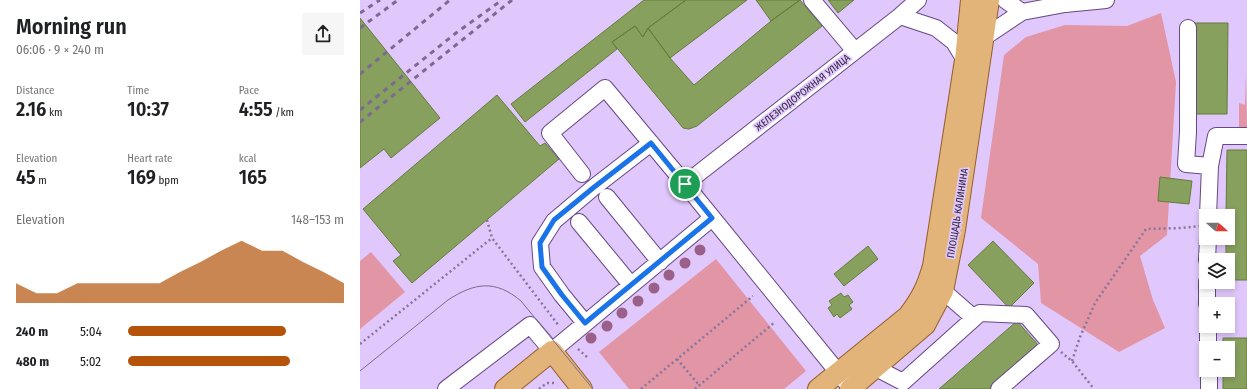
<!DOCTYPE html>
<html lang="en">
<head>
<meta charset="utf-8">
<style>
	:root { --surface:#fff; --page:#f6f6f6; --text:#202124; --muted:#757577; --accent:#b45309 }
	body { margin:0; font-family:"Fira Sans Condensed",sans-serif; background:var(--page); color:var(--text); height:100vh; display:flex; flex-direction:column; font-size:15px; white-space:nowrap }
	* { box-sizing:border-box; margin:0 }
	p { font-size:13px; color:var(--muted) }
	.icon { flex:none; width:22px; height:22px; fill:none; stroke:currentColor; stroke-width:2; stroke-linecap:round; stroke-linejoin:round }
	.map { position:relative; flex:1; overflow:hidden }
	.details { display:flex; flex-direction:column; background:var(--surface); width:360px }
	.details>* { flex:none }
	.needle { width:26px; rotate:110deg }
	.buttons { position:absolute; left:839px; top:209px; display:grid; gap:8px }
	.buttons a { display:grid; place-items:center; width:36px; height:36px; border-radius:0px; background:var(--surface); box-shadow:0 2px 6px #0003; font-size:20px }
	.pin { position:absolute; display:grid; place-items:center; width:34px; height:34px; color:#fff; margin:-17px; border:2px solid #fff; border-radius:50%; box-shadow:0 1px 4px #0007 }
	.round { display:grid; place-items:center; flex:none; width:42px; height:42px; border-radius:0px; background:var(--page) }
	.head { display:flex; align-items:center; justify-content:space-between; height:68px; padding:0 16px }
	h1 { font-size:22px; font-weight:600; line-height:30px }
	.stats { display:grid; grid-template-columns:repeat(3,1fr); gap:6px; height:68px; padding:4px 16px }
	.stats div { display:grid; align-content:center }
	.stats b { font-size:20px; font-weight:600 }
	.stats small { font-size:11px; font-weight:400 }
	.stats p { font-size:11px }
	.chart { height:112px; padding:8px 16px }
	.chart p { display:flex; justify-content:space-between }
	.chart svg { width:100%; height:72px; margin-top:4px; fill:var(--accent); opacity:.7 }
	ul { padding:0 16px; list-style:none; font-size:13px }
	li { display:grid; grid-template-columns:64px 48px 1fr; align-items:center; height:30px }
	li i { height:10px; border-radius:5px; background:var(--accent) }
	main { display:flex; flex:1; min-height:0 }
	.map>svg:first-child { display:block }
	.green { fill:#e195a5 }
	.building { fill:#87a05e; stroke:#657c3b }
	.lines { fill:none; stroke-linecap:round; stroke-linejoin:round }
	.minor-casing { stroke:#654982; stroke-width:18 }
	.major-casing { stroke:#955e28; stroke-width:22 }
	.path { stroke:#88759d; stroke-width:2.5; stroke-dasharray:2 3; stroke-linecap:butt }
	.minor { stroke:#fff; stroke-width:16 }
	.major { stroke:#e2b47a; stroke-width:20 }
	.tram { stroke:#7c6a90; stroke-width:1 }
	.rail { stroke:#7c6a90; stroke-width:3; stroke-dasharray:5 5; stroke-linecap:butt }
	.tree { fill:#9b6089 }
	.route-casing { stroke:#fff; stroke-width:8 }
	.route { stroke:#1a73e8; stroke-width:5 }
	.labels { text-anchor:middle; stroke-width:3.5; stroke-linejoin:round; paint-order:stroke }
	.street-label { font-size:10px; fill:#281c35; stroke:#e0c7fc }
</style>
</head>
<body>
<main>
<section class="details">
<div class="head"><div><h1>Morning run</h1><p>06:06 · 9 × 240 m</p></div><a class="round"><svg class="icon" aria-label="share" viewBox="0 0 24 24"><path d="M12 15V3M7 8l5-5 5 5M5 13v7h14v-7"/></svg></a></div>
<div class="stats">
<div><p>Distance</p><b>2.16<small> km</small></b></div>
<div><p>Time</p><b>10:37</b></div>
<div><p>Pace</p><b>4:55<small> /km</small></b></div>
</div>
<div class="stats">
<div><p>Elevation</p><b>45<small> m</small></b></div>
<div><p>Heart rate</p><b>169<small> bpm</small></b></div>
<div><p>kcal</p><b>165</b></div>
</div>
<div class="chart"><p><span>Elevation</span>148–153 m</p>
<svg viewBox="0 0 160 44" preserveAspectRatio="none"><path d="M0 44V32L10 38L20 38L30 32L40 32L50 32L60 32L70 32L80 25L90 19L100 12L110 6L120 12L130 12L140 19L150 25L160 32V44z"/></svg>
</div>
<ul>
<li><b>240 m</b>5:04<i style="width:73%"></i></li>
<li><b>480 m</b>5:02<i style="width:75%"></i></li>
</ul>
</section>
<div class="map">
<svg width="887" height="389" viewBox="0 0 887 389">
	<rect width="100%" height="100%" fill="#e0c7fc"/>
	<path class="green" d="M 801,13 L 816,82 L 807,235 L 780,256 L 793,300 L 805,328 L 759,352 L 681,303 L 678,264 L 621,218 L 644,55 L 666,37 L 705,25 L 767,26 Z
		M 886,73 L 887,131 L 879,131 L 879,103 L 885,105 Z
		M 11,252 L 45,292 L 0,329 L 0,261 Z
		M 356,259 L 446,371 L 424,389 L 269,389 L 239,352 Z"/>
	<path class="building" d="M 284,0 L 326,0 L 288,28 L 283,37 L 275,26 L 252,42 L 257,49 L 165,122 L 151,104 Z
		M 326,0 L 387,0 L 310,58 L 288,28 Z
		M 396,0 L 440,0 L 411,21 Z
		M 440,0 L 462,26 L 337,126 L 329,129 L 323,128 L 252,42 L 275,26 L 283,37 L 288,28 L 310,58 L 334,85 L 411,21 Z
		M 468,0 L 494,0 L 478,13 Z
		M 0,18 L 80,118 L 31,158 L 24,149 L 0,168 Z
		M 834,23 L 868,23 L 867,114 L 834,114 Z
		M 137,95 L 180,146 L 185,143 L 199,159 L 52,283 L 33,261 L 41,255 L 3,209 Z
		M 867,150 L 887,150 L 887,280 L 868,280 L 868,260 L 866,260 L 866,238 L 868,238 L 868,216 L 866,216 Z
		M 800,177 L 832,181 L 829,204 L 798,201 Z
		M 633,241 L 674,283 L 649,308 L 608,265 Z
		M 508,246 L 518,259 L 484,286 L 474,274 Z
		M 481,293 L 484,297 L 488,295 L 493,302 L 489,305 L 492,309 L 480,318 L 477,314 L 474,317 L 468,308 L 472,305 L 469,301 Z
		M 657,321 L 680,347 L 632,389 L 579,389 Z
		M 863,338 L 887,338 L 887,389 L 863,389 L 863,370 L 868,370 L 868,348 L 863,348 Z"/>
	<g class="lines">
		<defs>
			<path id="minor" d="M 452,0 L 495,51
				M 645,0 L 662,12
				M 540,16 L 576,28 L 594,42 L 605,60
				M 828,28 L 828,132 L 826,164 L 850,166
				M 623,38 L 662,12 L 705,4 L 746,0
				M 222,174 L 190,133 L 245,88 L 325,184 L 485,381
				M 325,184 L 540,16 L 558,0
				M 247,197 L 300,262
				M 848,216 L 850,166 L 856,136 L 887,136
				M 219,222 L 271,285
				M 847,260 L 848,238
				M 847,282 L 847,304
				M 583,291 L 614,318
				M 225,323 L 202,295 L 182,267 L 180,243 L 194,221 L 233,188 L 291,143
				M 848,326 L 848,348
				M 516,368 L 543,382 L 620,313 L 666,315 L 691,344 L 639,389
				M 849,370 L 849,389
				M 86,389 L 170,325 L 192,351 L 352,218"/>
			<path id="major" d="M 145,389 L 192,351 L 222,389
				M 458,389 L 548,316 C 561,299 567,287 573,266 L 605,60 L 611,0
				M 490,389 L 565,325 L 583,291 L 595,230 L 629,0"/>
		</defs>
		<use href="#minor" class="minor-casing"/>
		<use href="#major" class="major-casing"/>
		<path class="path" d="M 127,220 L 132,238 L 199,326
			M 0,344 L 132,238
			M 218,349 L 227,357
			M 701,352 L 712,361 L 734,389
			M 317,359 L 339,385
			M 712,361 L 720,337 L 735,303 L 786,229 L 822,228 L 839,226
			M 179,389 L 187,383 L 196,383
			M 281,389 L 393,296
			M 335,389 L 415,322"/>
		<use href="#minor" class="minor"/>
		<use href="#major" class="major"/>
		<path class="tram" d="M 0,371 L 88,300 C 114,283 135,279 161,301 L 233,389"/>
		<path class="rail" d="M 0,13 L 20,0
			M 0,28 L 38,0
			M 0,74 L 90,0
			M 0,110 L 96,33 L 142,0
			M 0,122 L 152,0"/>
	</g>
	<g class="tree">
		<circle cx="340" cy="250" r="5.5"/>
		<circle cx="325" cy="263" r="5.5"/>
		<circle cx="309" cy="275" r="5.5"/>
		<circle cx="294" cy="288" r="5.5"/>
		<circle cx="278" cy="301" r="5.5"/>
		<circle cx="262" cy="313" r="5.5"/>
		<circle cx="247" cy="326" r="5.5"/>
		<circle cx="231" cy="338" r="5.5"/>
	</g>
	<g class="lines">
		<defs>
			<path id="route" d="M 291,143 L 352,218 L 225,323 L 202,295 L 182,267 L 180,243 L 194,220 L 233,188 Z"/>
		</defs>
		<use href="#route" class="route-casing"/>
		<use href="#route" class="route"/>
	</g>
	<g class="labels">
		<g class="street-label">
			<text transform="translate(442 92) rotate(-38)" y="4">ЖЕЛЕЗНОДОРОЖНАЯ УЛИЦА</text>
			<text transform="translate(597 213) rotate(-81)" y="4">ПЛОЩАДЬ КАЛИНИНА</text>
		</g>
	</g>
</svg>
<div class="buttons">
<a><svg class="needle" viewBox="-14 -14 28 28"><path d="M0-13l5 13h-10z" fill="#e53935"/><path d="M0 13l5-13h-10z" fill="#757577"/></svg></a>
<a><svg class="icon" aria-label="layers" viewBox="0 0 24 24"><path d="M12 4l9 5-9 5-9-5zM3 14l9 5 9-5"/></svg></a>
<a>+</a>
<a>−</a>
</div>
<div class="pin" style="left:325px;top:184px;background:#1e9e55"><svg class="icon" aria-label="arrive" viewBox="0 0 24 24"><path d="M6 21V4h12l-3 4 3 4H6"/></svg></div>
</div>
</main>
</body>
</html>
